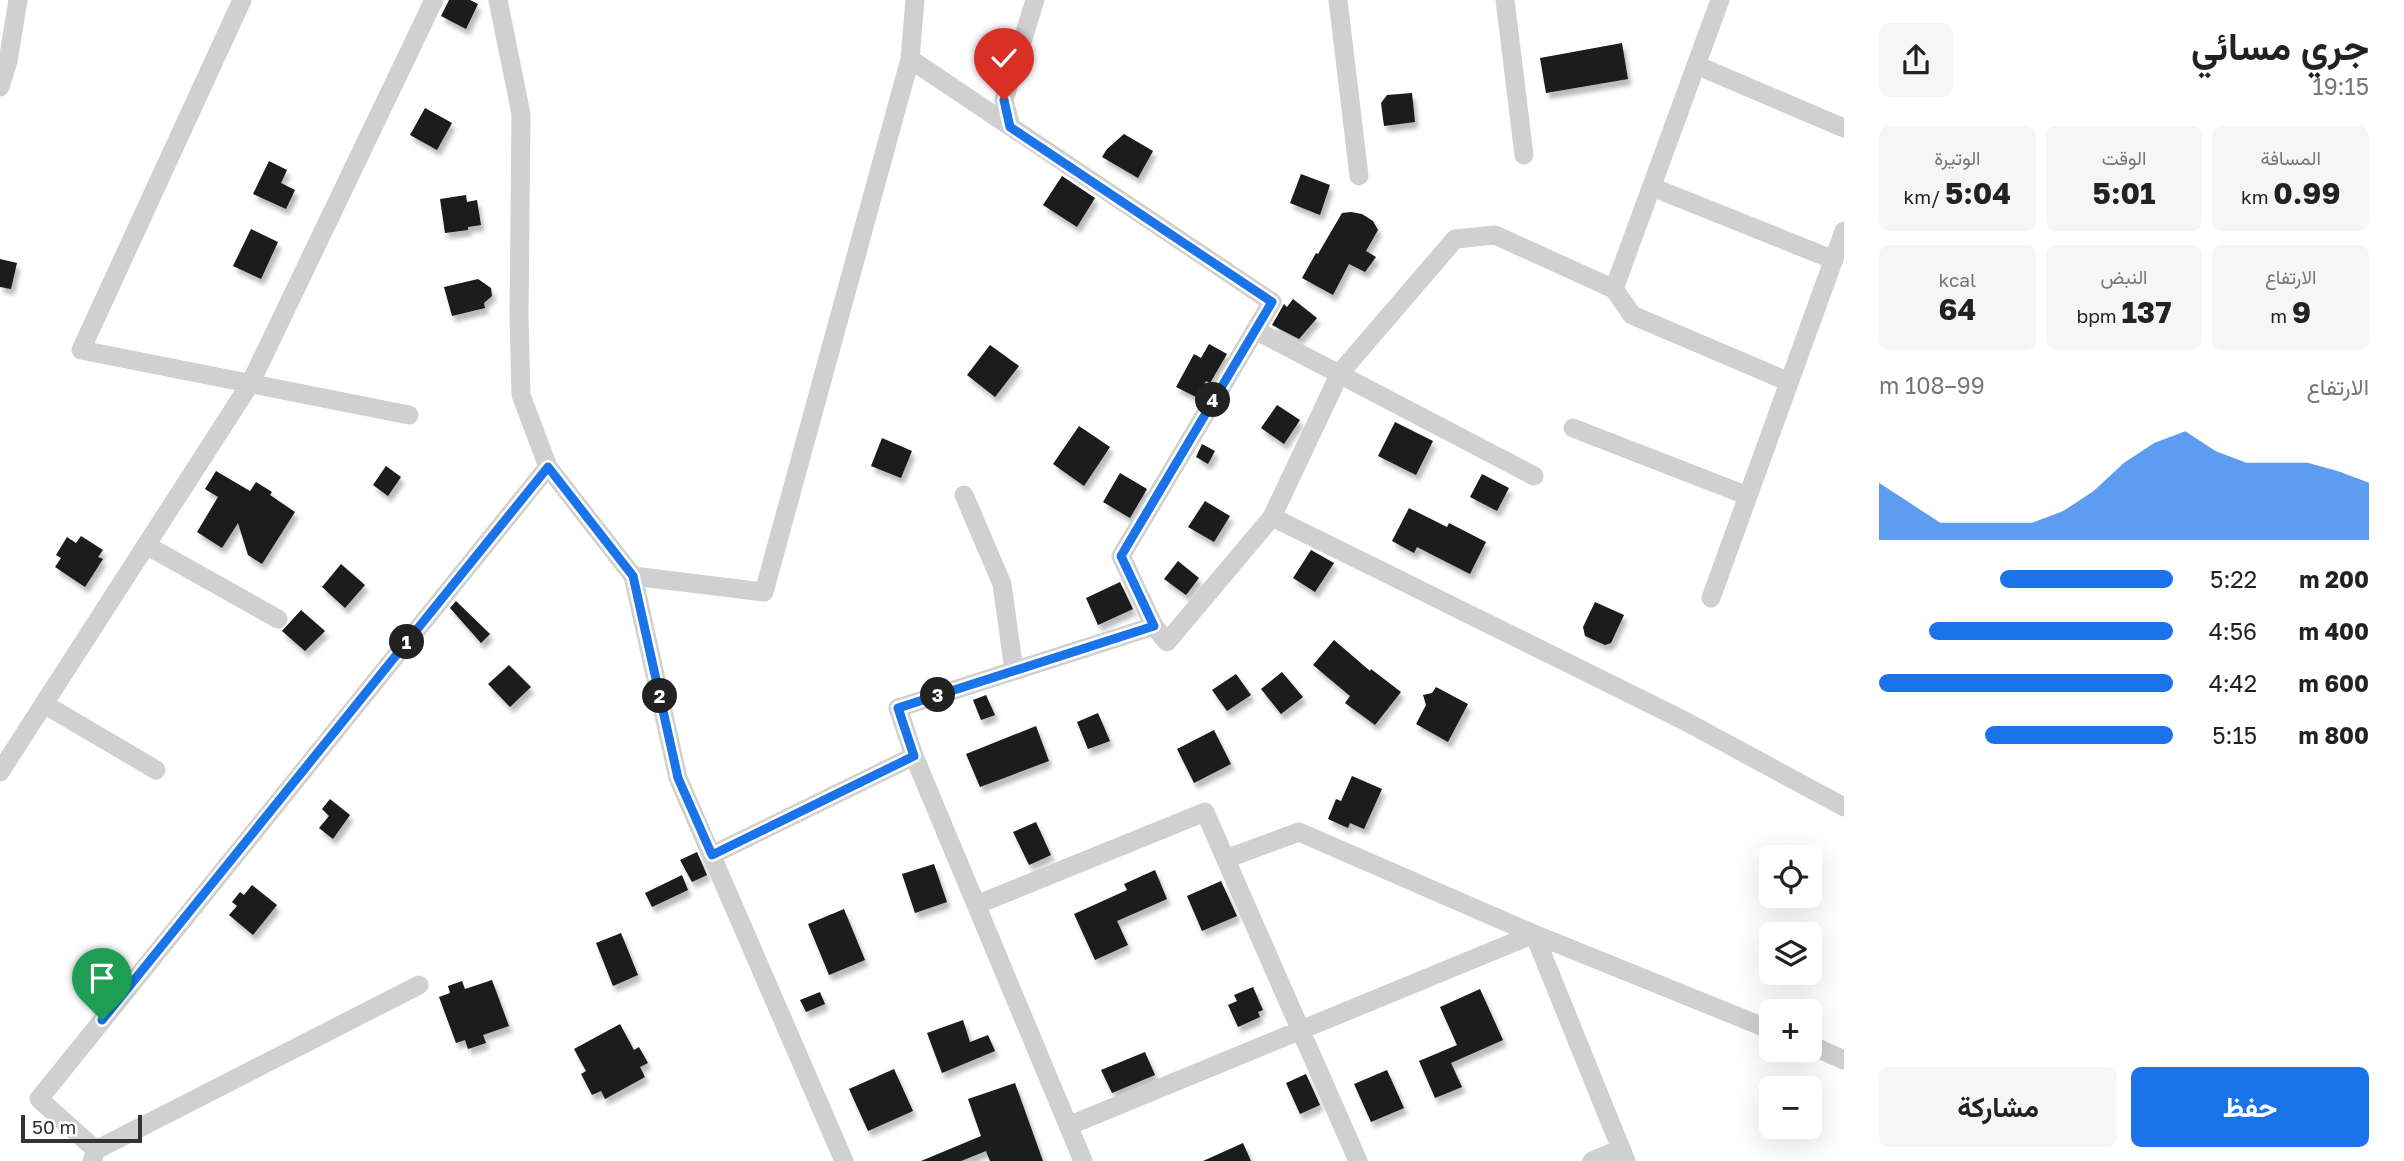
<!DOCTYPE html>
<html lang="ar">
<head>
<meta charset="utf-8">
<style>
	:root { --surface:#fff; --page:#f6f6f6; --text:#222; --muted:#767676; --accent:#1a73e8 }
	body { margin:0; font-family:"Golos Text",Vazirmatn,sans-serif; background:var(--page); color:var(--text); direction:rtl; height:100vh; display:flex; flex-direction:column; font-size:26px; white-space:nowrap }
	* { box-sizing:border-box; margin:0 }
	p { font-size:23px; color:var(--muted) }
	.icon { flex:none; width:38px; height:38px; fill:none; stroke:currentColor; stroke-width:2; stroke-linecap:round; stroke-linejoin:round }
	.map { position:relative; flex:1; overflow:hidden; direction:ltr }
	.drawer { display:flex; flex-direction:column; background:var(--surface); width:560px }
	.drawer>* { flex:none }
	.controls { position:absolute; left:1759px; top:845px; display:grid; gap:14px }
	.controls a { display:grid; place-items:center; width:63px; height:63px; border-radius:10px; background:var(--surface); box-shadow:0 7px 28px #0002; font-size:35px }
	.scale { position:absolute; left:21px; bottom:18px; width:121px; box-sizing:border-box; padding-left:7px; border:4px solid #333; border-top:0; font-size:19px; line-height:24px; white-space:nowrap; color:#333; -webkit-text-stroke:5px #fff; paint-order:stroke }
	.pin { position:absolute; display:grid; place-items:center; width:60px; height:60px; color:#fff; margin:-72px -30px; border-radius:50% 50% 50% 0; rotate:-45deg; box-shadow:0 0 7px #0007 }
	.pin .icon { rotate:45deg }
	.km { position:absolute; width:35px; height:35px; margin:-18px; border-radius:50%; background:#222; color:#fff; font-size:19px; line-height:35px; text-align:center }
	.round { display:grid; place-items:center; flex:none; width:74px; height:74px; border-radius:10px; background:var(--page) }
	.overview { display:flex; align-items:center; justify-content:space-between; height:119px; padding:0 35px }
	h1 { font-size:38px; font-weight:700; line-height:52px }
	.stats { display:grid; grid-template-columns:repeat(3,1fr); gap:10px; height:119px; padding:7px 35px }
	.stats div { display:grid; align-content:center; border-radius:10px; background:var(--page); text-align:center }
	.stats b { font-size:30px; font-weight:700 }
	.stats small { font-size:19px; font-weight:400 }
	.stats p { font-size:19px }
	.chart { height:196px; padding:14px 35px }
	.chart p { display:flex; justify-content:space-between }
	.chart svg { width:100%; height:126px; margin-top:7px; fill:var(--accent); opacity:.7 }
	.primary-button { display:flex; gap:14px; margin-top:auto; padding:14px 35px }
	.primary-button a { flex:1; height:80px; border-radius:10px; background:var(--accent); color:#fff; font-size:28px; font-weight:700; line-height:80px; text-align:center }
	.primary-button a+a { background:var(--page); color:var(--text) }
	ul { padding:0 35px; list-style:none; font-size:23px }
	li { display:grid; grid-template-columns:112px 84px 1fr; align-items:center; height:52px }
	li i { height:18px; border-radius:9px; background:var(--accent) }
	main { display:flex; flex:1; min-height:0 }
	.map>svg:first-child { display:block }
	.building { fill:#1a1a1a; filter:url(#shadow) }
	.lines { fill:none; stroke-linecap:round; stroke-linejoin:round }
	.minor { stroke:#d0d0d0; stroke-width:19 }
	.route-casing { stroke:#fff; stroke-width:14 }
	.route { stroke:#1a73e8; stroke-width:9 }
</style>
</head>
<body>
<main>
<section class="drawer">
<div class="overview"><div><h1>جري مسائي</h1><p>19:15</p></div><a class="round"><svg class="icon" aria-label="share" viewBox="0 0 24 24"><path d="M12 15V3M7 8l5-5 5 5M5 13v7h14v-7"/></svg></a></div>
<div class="stats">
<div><p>المسافة</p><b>0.99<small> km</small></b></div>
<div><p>الوقت</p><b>5:01</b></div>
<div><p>الوتيرة</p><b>5:04<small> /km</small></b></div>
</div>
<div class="stats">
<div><p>الارتفاع</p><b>9<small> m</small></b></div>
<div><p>النبض</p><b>137<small> bpm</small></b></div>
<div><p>kcal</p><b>64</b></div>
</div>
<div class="chart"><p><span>الارتفاع</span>99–108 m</p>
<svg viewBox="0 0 160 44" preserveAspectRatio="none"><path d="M0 44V24L10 31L20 38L30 38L40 38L50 38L60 34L70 27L80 17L90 10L100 6L110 13L120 17L130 17L140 17L150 20L160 24V44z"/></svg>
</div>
<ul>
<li><b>200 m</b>5:22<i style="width:59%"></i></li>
<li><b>400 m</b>4:56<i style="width:83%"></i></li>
<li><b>600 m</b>4:42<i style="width:100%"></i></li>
<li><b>800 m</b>5:15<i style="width:64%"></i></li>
</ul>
<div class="primary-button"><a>حفظ</a><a>مشاركة</a></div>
</section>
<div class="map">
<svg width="1844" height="1161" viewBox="0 0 1844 1161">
	<defs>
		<filter id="shadow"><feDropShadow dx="3.5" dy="6" stdDeviation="2" flood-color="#0004"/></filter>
	</defs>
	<rect width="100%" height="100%" fill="#fff"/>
	<path class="building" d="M 449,0 L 470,0 L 478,4 L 466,29 L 441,16 Z
		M 1622,43 L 1628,79 L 1546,93 L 1540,58 Z
		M 1412,93 L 1415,122 L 1384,126 L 1381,103 L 1387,95 Z
		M 425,108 L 452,123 L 437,150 L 410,135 Z
		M 1124,134 L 1153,151 L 1138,178 L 1102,157 L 1107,149 Z
		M 269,161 L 287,170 L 281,183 L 295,190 L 286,209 L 253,194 Z
		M 1301,174 L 1330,185 L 1320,215 L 1290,203 Z
		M 1062,176 L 1095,198 L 1077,227 L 1043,205 Z
		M 466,195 L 467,202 L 477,200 L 481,225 L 468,227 L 468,230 L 445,233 L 440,199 Z
		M 1351,212 L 1362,214 L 1373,221 L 1378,230 L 1366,251 L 1376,257 L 1365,272 L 1349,264 L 1333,295 L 1302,278 L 1316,253 L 1318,254 L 1342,213 Z
		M 251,229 L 278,242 L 261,279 L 233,266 Z
		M 0,259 L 17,263 L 11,289 L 0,287 Z
		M 478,279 L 491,288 L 492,296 L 484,303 L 485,308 L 452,316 L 444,287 Z
		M 1293,299 L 1317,318 L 1299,339 L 1272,325 L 1284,304 L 1287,307 Z
		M 1209,344 L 1227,354 L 1210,383 L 1206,381 L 1198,398 L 1176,387 L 1194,354 L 1201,358 Z
		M 990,345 L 1019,366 L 995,397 L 967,375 Z
		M 1277,405 L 1300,420 L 1284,444 L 1261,428 Z
		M 1395,422 L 1433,441 L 1416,475 L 1378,456 Z
		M 1079,426 L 1110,447 L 1084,486 L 1053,464 Z
		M 882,438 L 912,451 L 901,478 L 871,466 Z
		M 1202,444 L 1215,451 L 1208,464 L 1196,457 Z
		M 386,466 L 401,477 L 388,496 L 373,485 Z
		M 216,471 L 250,491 L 256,482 L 272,492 L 270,495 L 295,512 L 262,564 L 248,555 L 238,523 L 222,548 L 197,532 L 218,497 L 205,489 Z
		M 1120,473 L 1147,489 L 1130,518 L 1103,502 Z
		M 1482,474 L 1509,488 L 1497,511 L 1470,497 Z
		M 1205,501 L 1230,516 L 1214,542 L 1188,527 Z
		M 1409,508 L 1447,527 L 1449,523 L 1486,542 L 1470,574 L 1417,547 L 1414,553 L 1392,541 Z
		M 81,536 L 103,550 L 98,557 L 103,559 L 85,587 L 55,567 L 61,558 L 56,555 L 67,537 L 76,543 Z
		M 1311,550 L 1334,563 L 1315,592 L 1293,578 Z
		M 1178,561 L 1199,578 L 1186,595 L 1164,579 Z
		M 341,564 L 365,585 L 345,608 L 322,587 Z
		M 1120,582 L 1133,609 L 1098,625 L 1086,598 Z
		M 456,601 L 490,634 L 481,643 L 450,608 Z
		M 1595,602 L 1624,615 L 1611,643 L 1605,645 L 1585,636 L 1583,627 Z
		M 301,610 L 325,631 L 305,651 L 282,631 Z
		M 1334,640 L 1370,671 L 1371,669 L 1401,692 L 1375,725 L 1345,703 L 1350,696 L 1313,665 Z
		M 509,665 L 531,687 L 510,707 L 488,684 Z
		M 1282,672 L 1303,697 L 1281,714 L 1261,689 Z
		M 1236,674 L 1251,695 L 1227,711 L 1212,690 Z
		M 1436,687 L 1468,704 L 1448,742 L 1416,724 L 1426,705 L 1423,695 L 1432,693 Z
		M 986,695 L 995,715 L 981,720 L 973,700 Z
		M 1098,713 L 1110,741 L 1088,749 L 1077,722 Z
		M 1036,726 L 1049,761 L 980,787 L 966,754 Z
		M 1214,730 L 1231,764 L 1194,783 L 1177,749 Z
		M 1352,776 L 1382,789 L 1364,829 L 1350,823 L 1348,828 L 1328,819 L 1336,799 L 1341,801 Z
		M 330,799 L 350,815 L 333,839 L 319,828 L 329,816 L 322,809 Z
		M 1036,822 L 1051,855 L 1029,865 L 1013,832 Z
		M 697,852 L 707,875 L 692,882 L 680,860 Z
		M 934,864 L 947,902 L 915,913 L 902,874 Z
		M 1155,870 L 1167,899 L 1117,921 L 1128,945 L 1095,960 L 1074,914 L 1127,890 L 1124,884 Z
		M 682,875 L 688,890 L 652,907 L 645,893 Z
		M 1221,881 L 1237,916 L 1202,931 L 1187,896 Z
		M 252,885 L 277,905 L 253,935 L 229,915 L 237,906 L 232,902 L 240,892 L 244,895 Z
		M 844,909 L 865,960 L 829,975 L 808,924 Z
		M 621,933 L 638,975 L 613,986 L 596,943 Z
		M 492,980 L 509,1026 L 483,1035 L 486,1043 L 468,1049 L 465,1040 L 456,1043 L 439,997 L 450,993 L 448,986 L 462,981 L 465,989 Z
		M 1253,987 L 1263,1010 L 1258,1012 L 1260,1017 L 1238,1027 L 1228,1005 L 1237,1001 L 1234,995 Z
		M 1480,989 L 1503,1040 L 1451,1063 L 1462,1087 L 1435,1098 L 1419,1061 L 1457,1045 L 1440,1007 Z
		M 820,992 L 825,1004 L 806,1012 L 800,1000 Z
		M 963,1020 L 970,1042 L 988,1035 L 995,1051 L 942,1073 L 927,1033 Z
		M 620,1024 L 634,1050 L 639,1047 L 648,1063 L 640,1067 L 645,1077 L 605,1099 L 601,1091 L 592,1095 L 581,1074 L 586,1071 L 574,1049 Z
		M 1145,1052 L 1155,1075 L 1112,1093 L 1101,1070 Z
		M 894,1069 L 913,1111 L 868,1131 L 849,1089 Z
		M 1387,1070 L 1404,1108 L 1371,1122 L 1354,1084 Z
		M 1306,1074 L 1320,1105 L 1300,1114 L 1286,1083 Z
		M 1015,1083 L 1043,1161 L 990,1161 L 986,1151 L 961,1161 L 921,1161 L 981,1136 L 968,1099 Z
		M 1243,1143 L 1251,1161 L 1203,1161 Z"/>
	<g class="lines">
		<path class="minor" d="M 242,0 L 81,350 L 409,415
			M 498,0 L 521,114 L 519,317 L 521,395 L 548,467 L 633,576 L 678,778 L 844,1161
			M 1338,0 L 1359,176
			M 1505,0 L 1524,155
			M 1720,0 L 1614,289 L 1632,315 L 1789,382
			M 910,59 L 1272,302 L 1121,556 L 1154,626
			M 1696,65 L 1844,128
			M 0,87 L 8,61 L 18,0
			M 1011,127 L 1004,100 L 1035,0
			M 1652,187 L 1834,260
			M 1255,330 L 1534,476
			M 1573,428 L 1748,496
			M 964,495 L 1002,584 L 1014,671
			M 1272,517 L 1683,720 L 1844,807
			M 146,545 L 278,619
			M 633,576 L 764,592 L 910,59 L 915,0
			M 1711,598 L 1844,231
			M 44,704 L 156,770
			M 0,772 L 250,384 L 434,0
			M 712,855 L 914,756
			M 1226,859 L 1299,832 L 1534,934 L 1771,1030
			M 976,905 L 1205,812 L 1358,1161
			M 1810,1045 L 1844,1060
			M 1068,1126 L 1534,934 L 1626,1161
			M 96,1150 L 419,985
			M 92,1161 L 96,1150 L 39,1099 L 548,467
			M 1083,1161 L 914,756 L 898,708 L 1154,626 L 1167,642 L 1272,517 L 1340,373 L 1455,239 L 1495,235 L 1614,289
			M 1592,1161 L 1621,1149"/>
	</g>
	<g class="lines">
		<defs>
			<path id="route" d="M 102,1020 L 548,467 L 633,576 L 678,778 L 712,855 L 914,756 L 898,708 L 1154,626 L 1121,556 L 1272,302 L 1010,127 L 1004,100"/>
		</defs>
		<use href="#route" class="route-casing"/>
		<use href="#route" class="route"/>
	</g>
</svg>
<div class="controls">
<a><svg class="icon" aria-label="locate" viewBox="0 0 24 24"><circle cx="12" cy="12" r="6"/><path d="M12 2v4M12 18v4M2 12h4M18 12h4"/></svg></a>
<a><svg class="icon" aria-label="layers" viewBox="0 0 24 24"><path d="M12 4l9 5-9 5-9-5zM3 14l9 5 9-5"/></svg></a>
<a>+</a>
<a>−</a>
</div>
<div class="scale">50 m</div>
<div class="pin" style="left:102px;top:1020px;background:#1e9e55"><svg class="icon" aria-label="arrive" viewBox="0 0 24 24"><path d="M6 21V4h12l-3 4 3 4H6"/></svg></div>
<div class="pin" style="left:1004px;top:100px;background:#d93025"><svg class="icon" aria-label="check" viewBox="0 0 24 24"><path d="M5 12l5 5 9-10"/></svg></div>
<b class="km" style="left:407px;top:642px">1</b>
<b class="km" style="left:660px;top:696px">2</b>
<b class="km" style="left:938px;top:695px">3</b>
<b class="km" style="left:1213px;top:400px">4</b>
</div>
</main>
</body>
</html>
